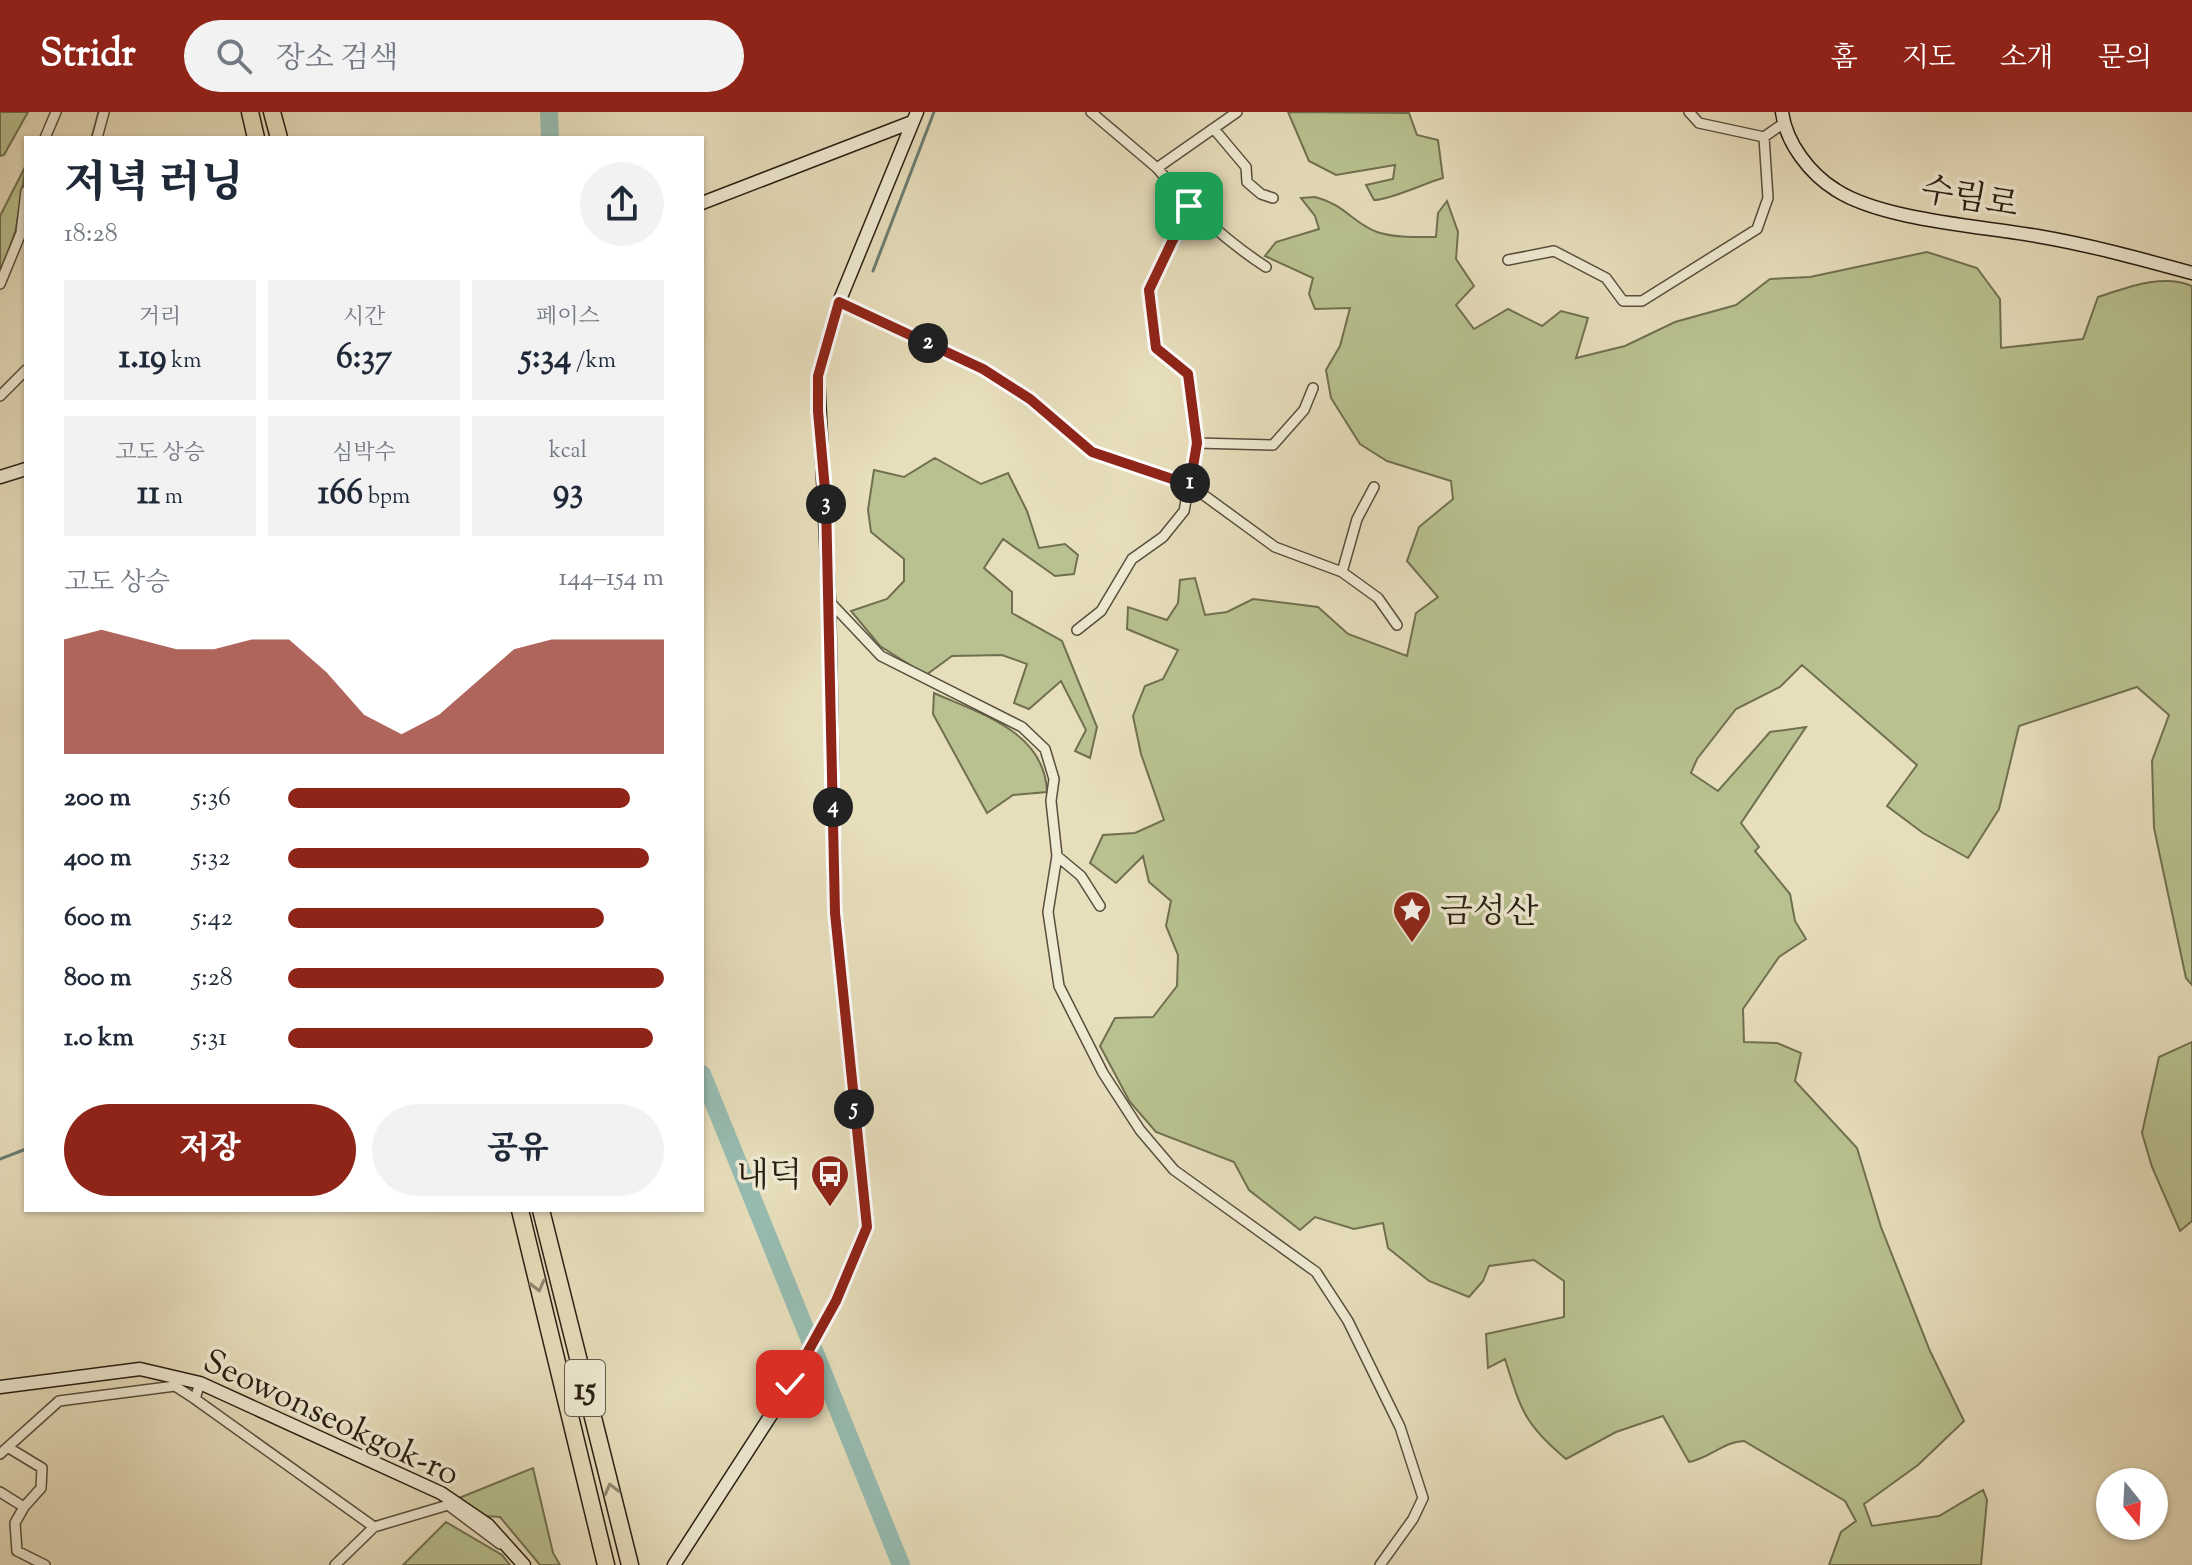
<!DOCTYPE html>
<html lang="ko">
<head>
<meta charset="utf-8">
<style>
	:root { --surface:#fff; --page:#f2f2f3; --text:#1f2937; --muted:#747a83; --accent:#8f2418 }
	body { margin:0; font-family:"Sorts Mill Goudy","Noto Serif KR",serif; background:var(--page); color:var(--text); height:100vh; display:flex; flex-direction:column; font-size:30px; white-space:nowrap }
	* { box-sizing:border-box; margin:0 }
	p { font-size:26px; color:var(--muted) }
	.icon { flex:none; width:44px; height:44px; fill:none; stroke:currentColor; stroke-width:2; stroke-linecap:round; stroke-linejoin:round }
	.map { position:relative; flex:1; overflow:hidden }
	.sheet { position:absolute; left:24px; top:24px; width:680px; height:1076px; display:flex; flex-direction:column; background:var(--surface); border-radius:0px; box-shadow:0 2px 6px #0004 }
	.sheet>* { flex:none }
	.needle { width:52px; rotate:162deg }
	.buttons { position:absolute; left:2096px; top:1356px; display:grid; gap:16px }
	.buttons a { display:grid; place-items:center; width:72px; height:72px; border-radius:50%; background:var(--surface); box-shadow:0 2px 6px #0004; font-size:40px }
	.pin { position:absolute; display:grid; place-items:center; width:68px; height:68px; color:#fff; margin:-34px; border-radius:16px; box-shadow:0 4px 12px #0006 }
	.km { position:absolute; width:40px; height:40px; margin:-20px; border-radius:50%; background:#222; color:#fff; font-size:22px; line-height:40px; text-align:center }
	.round { display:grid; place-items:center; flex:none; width:84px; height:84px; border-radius:42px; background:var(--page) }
	.head { display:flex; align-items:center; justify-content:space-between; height:136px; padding:0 40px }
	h1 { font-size:44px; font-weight:800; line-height:60px }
	.stats { display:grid; grid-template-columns:repeat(3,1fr); gap:12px; height:136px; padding:8px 40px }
	.stats div { display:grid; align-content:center; border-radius:0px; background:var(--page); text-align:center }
	.stats b { font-size:34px; font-weight:800 }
	.stats small { font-size:22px; font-weight:400 }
	.stats p { font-size:22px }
	.chart { height:224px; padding:16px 40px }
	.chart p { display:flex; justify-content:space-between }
	.chart svg { width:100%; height:144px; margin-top:8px; fill:var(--accent); opacity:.7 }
	.cta { display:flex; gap:16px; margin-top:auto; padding:16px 40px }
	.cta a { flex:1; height:92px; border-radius:48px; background:var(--accent); color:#fff; font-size:32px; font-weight:800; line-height:92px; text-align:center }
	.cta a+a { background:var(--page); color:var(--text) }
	ul { padding:0 40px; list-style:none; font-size:26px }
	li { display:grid; grid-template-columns:128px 96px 1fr; align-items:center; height:60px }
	li i { height:20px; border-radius:10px; background:var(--accent) }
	header { display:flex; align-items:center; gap:48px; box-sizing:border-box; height:112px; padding:0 40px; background:var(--accent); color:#fff }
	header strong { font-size:38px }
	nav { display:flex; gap:44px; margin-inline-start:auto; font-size:28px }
	.search { width:560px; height:72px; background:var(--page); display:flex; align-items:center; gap:20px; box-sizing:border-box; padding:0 28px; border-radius:44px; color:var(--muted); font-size:30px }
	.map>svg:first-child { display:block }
	.green { fill:#b8c18f; stroke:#707051; stroke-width:2 }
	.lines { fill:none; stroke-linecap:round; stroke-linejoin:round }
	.stream { stroke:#6b7d72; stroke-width:3 }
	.river { stroke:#97bcb1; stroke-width:18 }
	.street-casing { stroke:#584e3d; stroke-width:12 }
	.secondary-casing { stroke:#281e13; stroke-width:15 }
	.highway-casing { stroke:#281e13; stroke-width:19 }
	.street { stroke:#efead3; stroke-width:9 }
	.secondary { stroke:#efead3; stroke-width:12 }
	.highway { stroke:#e7debc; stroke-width:16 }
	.oneway { stroke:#918870 }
	.route-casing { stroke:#fff; stroke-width:16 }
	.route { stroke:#8f2418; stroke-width:10 }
	.labels { text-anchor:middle; stroke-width:7; stroke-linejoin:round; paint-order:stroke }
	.shield { fill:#efead3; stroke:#645b4d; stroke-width:2 }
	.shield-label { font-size:32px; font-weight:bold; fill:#281e13 }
	.street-label { font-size:34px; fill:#281e13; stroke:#efead3 }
	.poi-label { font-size:34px; fill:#281e13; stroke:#efead3; text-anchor:start }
</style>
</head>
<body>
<header>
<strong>Stridr</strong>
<div class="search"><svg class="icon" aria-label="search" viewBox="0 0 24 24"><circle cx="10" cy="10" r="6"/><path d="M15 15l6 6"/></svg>장소 검색</div>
<nav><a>홈</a><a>지도</a><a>소개</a><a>문의</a></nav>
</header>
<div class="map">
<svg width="2192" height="1453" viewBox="0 0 2192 1453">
	<rect width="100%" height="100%" fill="#e7debc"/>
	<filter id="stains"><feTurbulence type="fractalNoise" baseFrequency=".0025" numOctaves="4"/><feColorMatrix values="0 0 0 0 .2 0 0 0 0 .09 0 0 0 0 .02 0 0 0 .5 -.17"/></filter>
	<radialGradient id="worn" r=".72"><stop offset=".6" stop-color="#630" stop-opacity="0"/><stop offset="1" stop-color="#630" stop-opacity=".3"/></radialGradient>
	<path class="green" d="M 0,0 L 28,0 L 4,43 L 0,44 Z
		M 1288,0 L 1409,1 L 1417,23 L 1438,28 L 1443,66 C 1425,71 1390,88 1374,88 L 1366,73 L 1393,67 L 1395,53 L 1336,63 L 1309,49 Z
		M 26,53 L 16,117 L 0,164 L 0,104 Z
		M 1315,85 C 1344,92 1353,111 1377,120 C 1394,126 1418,125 1436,125 L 1438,101 L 1447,89 L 1458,120 L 1456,147 L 1474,174 L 1456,193 L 1474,217 L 1508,197 L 1542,214 L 1561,199 L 1588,206 L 1576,246 L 1625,234 L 1675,210 L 1736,193 L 1770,167 L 1810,165 L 1927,140 L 1977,156 L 2000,187 L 2001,236 L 2083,227 L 2098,185 C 2126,176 2163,161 2192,174 L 2192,873 L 2186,866 L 2154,716 L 2152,649 L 2169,603 L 2137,575 L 2019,614 L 1999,697 L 1968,746 L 1923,721 L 1887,694 L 1917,653 L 1802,553 L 1780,575 L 1736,597 L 1697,647 L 1691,661 L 1718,679 L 1770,620 L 1806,615 L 1741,711 L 1759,735 L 1755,739 L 1790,782 L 1795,809 L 1806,827 L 1779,845 L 1743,897 L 1744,930 L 1777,931 L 1801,941 L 1795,969 L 1857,1036 L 1881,1115 L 1930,1239 L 1964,1309 L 1918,1353 L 1864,1392 L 1872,1414 L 1939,1404 L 1983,1378 L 1987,1388 L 1981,1453 L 1829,1453 L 1841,1420 L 1856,1409 L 1845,1389 L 1744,1329 C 1722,1330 1711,1346 1689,1350 L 1663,1304 L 1616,1320 L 1566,1347 C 1524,1312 1521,1298 1505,1247 L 1488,1256 L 1486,1222 L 1564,1205 L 1564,1169 L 1534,1148 L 1489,1154 L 1483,1169 L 1469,1185 L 1429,1169 L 1388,1136 L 1383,1111 L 1354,1117 L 1315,1105 L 1300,1118 L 1249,1078 L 1234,1050 L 1156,1020 L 1130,990 L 1100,934 L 1115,906 L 1153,905 L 1177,874 L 1178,843 L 1166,814 L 1171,789 L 1149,770 L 1143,744 L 1116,771 L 1090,751 L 1103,723 L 1135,721 L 1164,708 L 1141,642 L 1133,604 L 1145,574 L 1163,567 L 1178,538 L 1127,517 L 1128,495 L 1167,508 L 1178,491 L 1180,468 L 1195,466 L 1205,503 L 1227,500 L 1253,487 L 1318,495 L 1348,522 L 1407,544 L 1416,501 L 1438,485 L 1407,449 L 1419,415 L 1453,387 L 1451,369 L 1387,349 L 1360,332 L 1331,286 L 1326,258 L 1340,234 L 1350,196 L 1315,197 L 1309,182 L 1313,166 L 1265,144 L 1276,130 L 1319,117 L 1315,104 L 1301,86 Z
		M 935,346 L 981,372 L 1008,361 L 1027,399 L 1039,436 L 1065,432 L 1078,443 L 1074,462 L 1055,464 L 1003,427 L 984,456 L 1012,480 L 1012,501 L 1062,529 L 1097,615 L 1090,646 L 1075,639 L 1086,618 L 1061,569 L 1029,597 L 1014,591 L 1027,552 L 1002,543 L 952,544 L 926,563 L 880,534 L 851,499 L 887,487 L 904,469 L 904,447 L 871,420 L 868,398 L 874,358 L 904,365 Z
		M 934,581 C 981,602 1045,620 1047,680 L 1013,683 L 987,701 L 933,602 Z
		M 2192,930 L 2192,1109 L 2180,1119 L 2152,1055 L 2142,1021 L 2159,945 Z
		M 533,1356 L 553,1441 L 560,1453 L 540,1453 L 500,1405 L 485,1404 L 459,1386 Z
		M 446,1410 L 502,1443 L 510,1453 L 403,1453 Z"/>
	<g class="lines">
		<path class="stream" d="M 92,26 L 99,0
			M 873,159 L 934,0
			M 0,1047 L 26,1037"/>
		<path class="river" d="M 549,0 L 550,26
			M 702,962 L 901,1453"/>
		<defs>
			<path id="street" d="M 1091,0 L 1157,56 L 1237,0
				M 1689,0 L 1699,11 L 1764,25 L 1784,11
				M 1214,17 L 1246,55 L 1247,70 L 1261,82 L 1273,86
				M 45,26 L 56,0
				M 97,26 L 104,0
				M 1157,56 C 1190,95 1223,127 1266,155
				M 1508,148 L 1554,139 L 1606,166 L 1623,189 L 1642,189 L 1757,117 L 1768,86 L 1764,25
				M 0,172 L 21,121 L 26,79
				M 839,190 L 983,257 L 1030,287 L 1092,340 L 1190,373 L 1275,435 L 1342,460 L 1378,486 L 1397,513
				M 0,284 L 26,258
				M 1197,331 L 1273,333 L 1304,298 L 1313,276
				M 1342,460 L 1357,407 L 1374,375
				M 829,489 L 881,544 L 1022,615 L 1045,637 L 1054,667 L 1051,689 L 1057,744 L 1048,800 L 1059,874 L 1103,961 L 1140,1018 L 1174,1058 L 1316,1160 L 1348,1209 L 1400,1315 L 1423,1386 L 1413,1407 L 1380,1453
				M 1077,518 L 1101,499 L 1132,447 L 1163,425 L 1184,399 L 1197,331 L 1188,262 L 1156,236 L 1149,178 L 1189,94
				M 1057,744 L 1081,764 L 1100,794
				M 200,1271 L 195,1287 L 374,1415
				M 9,1336 L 42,1356 L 41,1376 L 24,1395
				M 0,1342 L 59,1289 L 175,1274 L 195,1287
				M 0,1380 L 24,1395 L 15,1411 L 17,1439 L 45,1453
				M 335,1453 L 374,1415 L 448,1393 L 500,1432"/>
			<path id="secondary" d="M 1782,0 C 1786,31 1810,62 1836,78 C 1882,108 1981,114 2037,124 C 2090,133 2141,147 2192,161
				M 702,91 L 912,10
				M 0,365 L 26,357
				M 0,1275 L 140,1257 L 200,1271 L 441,1381 L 488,1413 L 524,1453
				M 674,1453 L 784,1283 L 836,1189 L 867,1115 L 835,801 L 829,489 L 818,264 L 839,190 L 917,0"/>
			<path id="highway" d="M 250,0 L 256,26
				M 272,0 L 279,26
				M 520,1098 L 606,1453
				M 541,1098 L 630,1453"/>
		</defs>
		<use href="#street" class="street-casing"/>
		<use href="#secondary" class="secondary-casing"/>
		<use href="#highway" class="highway-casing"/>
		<use href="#street" class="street"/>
		<use href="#secondary" class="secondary"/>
		<use href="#highway" class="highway"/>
	</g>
	<defs><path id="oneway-chevron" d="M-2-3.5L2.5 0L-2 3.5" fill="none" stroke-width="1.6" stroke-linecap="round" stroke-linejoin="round" transform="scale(2)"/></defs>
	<g class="oneway">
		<use href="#oneway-chevron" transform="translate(538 1174) rotate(76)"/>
		<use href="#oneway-chevron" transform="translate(611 1377) rotate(-104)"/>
	</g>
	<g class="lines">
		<defs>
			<path id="route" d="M 790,1272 L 836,1189 L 867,1115 L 835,801 L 826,389 L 818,299 L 818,264 L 839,190 L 983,257 L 1030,287 L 1092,340 L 1190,373 L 1197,331 L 1188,262 L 1156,236 L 1149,178 L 1189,94"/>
		</defs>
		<use href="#route" class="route-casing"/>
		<use href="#route" class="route"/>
	</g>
	<defs>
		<symbol id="sight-pin" viewBox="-11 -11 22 30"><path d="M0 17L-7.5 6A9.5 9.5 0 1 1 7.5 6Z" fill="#8f2418" stroke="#efead3"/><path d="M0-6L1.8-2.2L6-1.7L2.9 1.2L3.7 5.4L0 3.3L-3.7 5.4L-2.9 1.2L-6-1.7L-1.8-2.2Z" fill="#fff"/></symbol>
		<symbol id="bus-pin" viewBox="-11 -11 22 30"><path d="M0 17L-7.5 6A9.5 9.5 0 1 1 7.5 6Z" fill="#8f2418" stroke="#efead3"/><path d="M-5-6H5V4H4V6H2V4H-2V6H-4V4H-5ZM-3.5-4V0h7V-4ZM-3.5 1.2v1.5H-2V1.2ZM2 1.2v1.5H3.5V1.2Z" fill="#fff"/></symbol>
	</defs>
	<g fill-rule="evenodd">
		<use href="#sight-pin" x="1390" y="776" width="44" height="60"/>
		<use href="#bus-pin" x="808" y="1040" width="44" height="60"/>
	</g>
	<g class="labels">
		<rect class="shield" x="565" y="1248" width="40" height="56" rx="6"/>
		<g class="shield-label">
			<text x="585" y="1287">15</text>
		</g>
		<g class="street-label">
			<text transform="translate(1970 84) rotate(10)" y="12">수림로</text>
			<text transform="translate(332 1304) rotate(25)" y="12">Seowonseokgok-ro</text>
		</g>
		<g class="poi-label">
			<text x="1440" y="810">금성산</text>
			<text x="802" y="1074" text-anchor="end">내덕</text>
		</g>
	</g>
	<rect width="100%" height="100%" filter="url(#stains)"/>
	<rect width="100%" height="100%" fill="url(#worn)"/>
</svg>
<div class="buttons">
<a><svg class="needle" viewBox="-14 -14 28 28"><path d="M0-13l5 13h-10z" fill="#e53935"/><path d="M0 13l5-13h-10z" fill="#747a83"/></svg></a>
</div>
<div class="pin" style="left:1189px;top:94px;background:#1e9e55"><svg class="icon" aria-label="arrive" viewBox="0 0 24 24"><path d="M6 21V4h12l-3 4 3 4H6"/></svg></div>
<div class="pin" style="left:790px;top:1272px;background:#d93025"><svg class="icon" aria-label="check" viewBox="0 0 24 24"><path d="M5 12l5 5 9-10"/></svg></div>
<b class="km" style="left:1190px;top:371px">1</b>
<b class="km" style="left:928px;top:231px">2</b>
<b class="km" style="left:826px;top:392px">3</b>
<b class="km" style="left:833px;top:695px">4</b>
<b class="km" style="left:854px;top:997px">5</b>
<section class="sheet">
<div class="head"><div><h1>저녁 러닝</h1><p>18:28</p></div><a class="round"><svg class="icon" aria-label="share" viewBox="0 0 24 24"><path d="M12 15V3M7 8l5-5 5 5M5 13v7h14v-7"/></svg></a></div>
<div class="stats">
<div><p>거리</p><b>1.19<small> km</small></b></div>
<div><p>시간</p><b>6:37</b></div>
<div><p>페이스</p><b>5:34<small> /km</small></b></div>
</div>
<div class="stats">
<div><p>고도 상승</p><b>11<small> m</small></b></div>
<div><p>심박수</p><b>166<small> bpm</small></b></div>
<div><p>kcal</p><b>93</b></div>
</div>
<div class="chart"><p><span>고도 상승</span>144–154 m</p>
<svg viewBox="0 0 160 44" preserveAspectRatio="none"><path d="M0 44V9L10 6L20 9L30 12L40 12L50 9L60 9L70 19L80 32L90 38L100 32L110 22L120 12L130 9L140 9L150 9L160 9V44z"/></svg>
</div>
<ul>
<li><b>200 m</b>5:36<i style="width:91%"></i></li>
<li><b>400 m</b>5:32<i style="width:96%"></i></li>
<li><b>600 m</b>5:42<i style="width:84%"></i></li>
<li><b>800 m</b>5:28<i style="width:100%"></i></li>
<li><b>1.0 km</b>5:31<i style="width:97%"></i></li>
</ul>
<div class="cta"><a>저장</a><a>공유</a></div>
</section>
</div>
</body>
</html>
